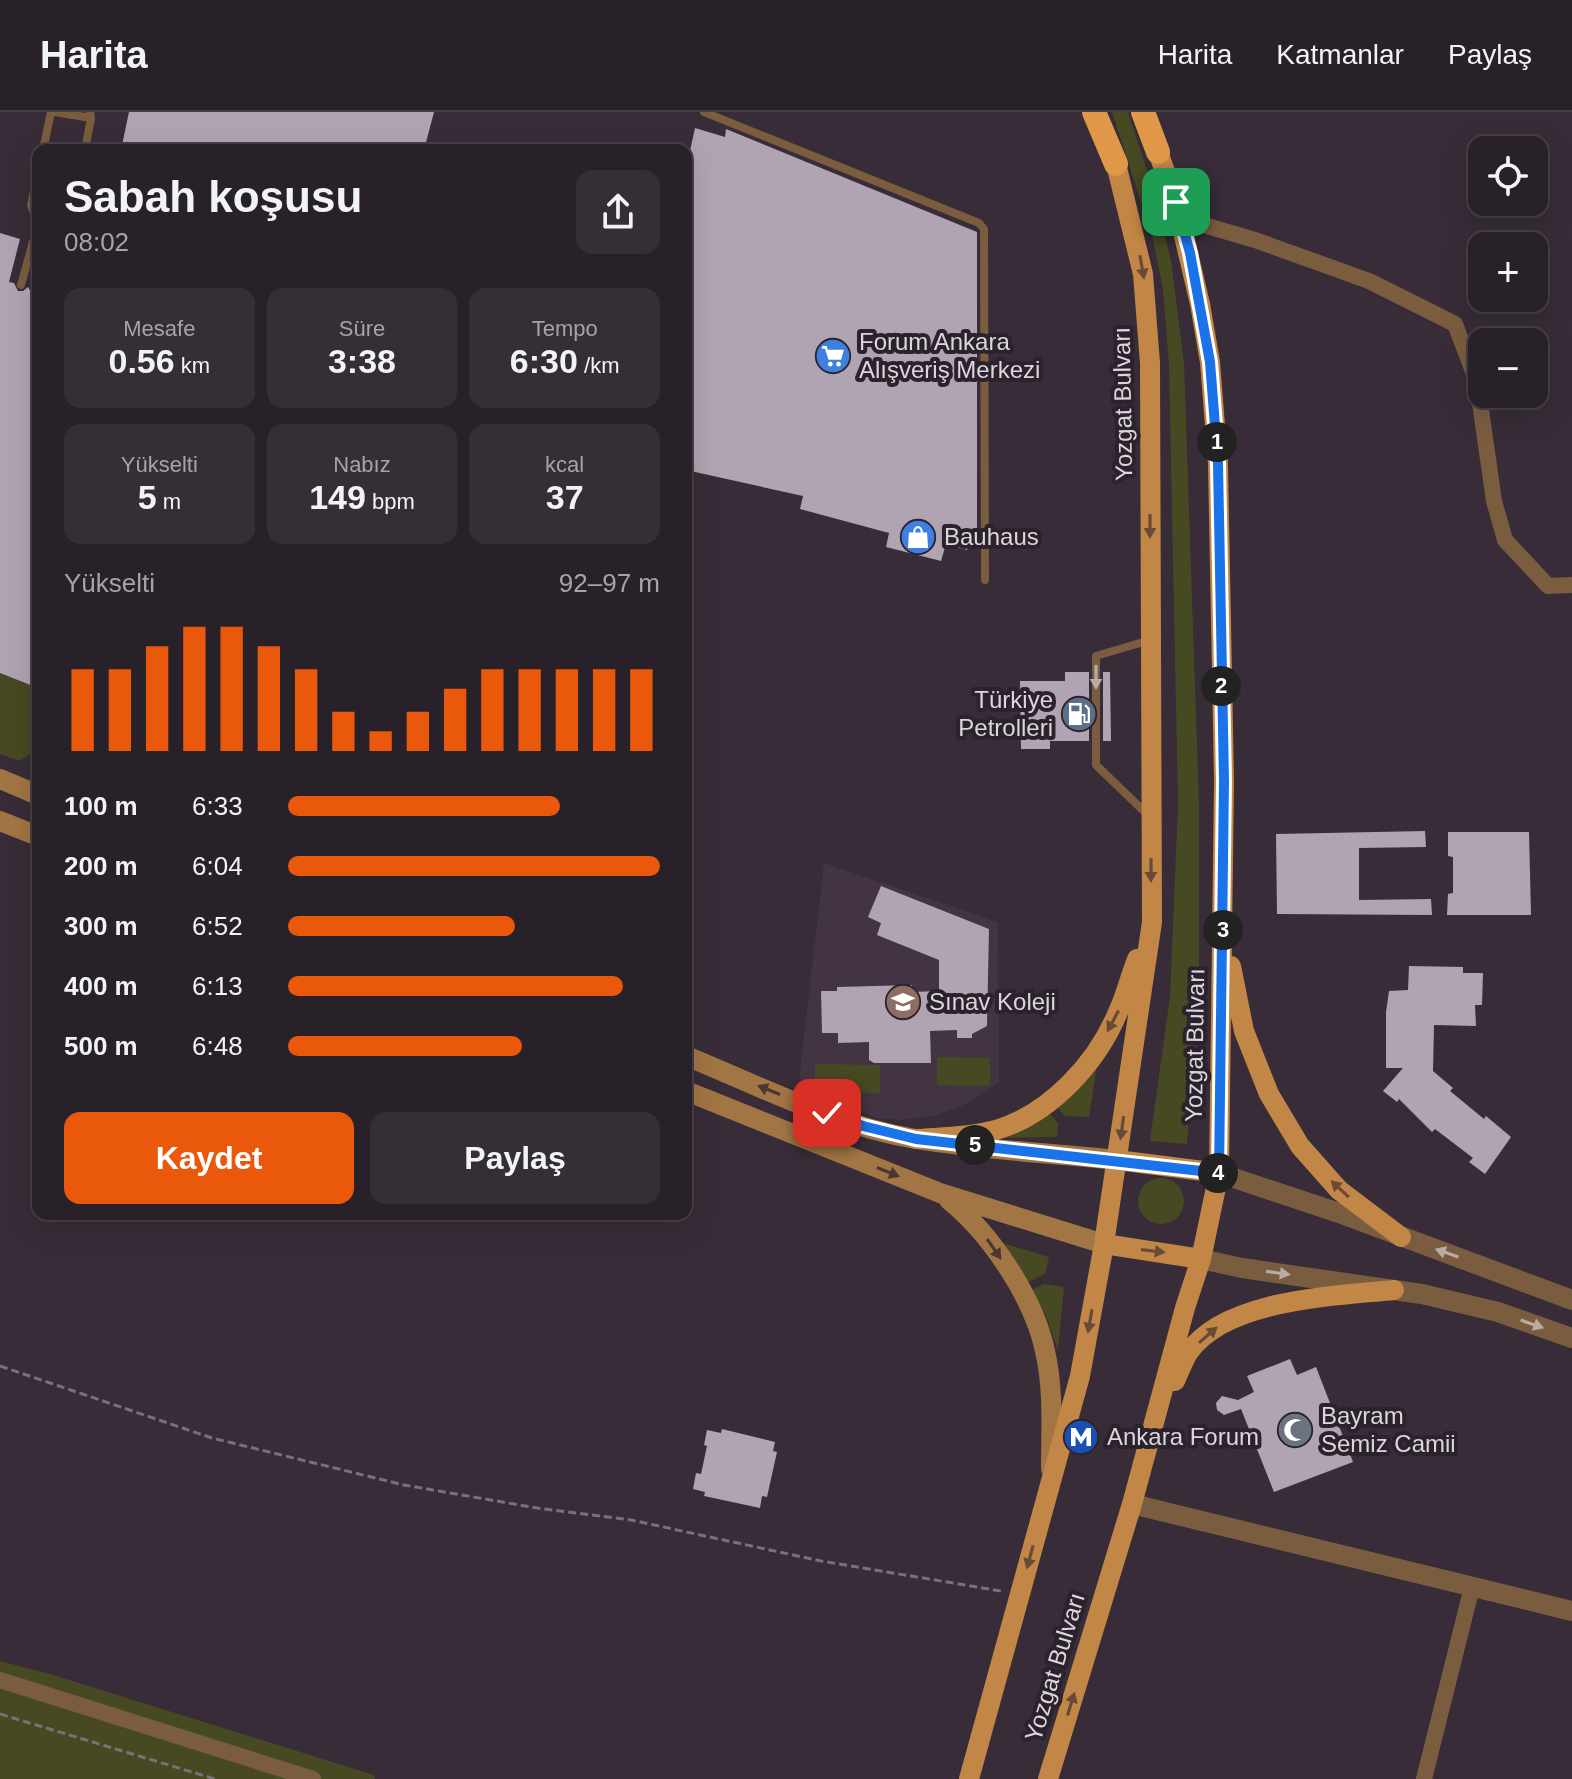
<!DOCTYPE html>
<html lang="tr">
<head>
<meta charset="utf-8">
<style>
	:root { --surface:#292129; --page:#352e35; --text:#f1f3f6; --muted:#a5a3a8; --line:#453e46; --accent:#ea580c }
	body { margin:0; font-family:Arial,sans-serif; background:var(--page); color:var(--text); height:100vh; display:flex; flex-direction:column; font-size:30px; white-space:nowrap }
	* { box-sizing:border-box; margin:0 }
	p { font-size:26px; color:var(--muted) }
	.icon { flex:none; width:44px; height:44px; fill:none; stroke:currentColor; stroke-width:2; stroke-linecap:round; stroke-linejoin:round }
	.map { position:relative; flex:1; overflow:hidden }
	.panel { position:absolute; left:32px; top:32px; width:660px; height:1076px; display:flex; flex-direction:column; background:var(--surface); border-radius:16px; box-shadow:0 8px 32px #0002,0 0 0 2px var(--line) }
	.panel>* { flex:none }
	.controls { position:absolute; left:1468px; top:24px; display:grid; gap:16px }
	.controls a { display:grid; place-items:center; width:80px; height:80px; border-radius:16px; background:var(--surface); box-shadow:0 8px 32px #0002,0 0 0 2px var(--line); font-size:40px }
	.pin { position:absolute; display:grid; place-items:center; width:68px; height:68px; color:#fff; margin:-34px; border-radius:16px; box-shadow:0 4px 12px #0006 }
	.km { position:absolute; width:40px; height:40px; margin:-20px; border-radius:50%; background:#222; color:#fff; font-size:22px; line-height:40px; text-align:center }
	.round { display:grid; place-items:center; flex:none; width:84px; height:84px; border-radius:16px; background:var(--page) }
	.overview { display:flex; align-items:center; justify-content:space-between; height:136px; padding:0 32px }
	h1 { font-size:44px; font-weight:700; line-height:60px }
	.figures { display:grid; grid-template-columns:repeat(3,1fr); gap:12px; height:136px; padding:8px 32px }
	.figures div { display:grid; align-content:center; border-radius:16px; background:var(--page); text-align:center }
	.figures b { font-size:34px; font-weight:700 }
	.figures small { font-size:22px; font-weight:400 }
	.figures p { font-size:22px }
	.chart { height:224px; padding:16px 32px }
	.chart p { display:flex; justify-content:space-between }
	.chart svg { width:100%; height:144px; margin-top:8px; stroke:var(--accent); stroke-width:6 }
	.button { display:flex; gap:16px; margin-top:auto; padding:16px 32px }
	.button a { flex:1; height:92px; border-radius:16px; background:var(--accent); color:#fff; font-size:32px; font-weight:700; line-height:92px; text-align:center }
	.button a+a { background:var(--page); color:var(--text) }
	ul { padding:0 32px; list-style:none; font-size:26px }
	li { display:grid; grid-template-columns:128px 96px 1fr; align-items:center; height:60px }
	li i { height:20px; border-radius:10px; background:var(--accent) }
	header { display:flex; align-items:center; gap:48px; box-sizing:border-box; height:112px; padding:0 40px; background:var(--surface); border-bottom:2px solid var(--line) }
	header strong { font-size:38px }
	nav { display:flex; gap:44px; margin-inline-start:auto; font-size:28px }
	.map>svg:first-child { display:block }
	.built { fill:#433443 }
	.green { fill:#474922 }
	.building { fill:#b1a4b2 }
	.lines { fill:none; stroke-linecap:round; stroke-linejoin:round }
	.path { stroke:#797079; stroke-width:3; stroke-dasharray:8 4; stroke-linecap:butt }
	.service { stroke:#7a5d3f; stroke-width:8 }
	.minor { stroke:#7a5d3f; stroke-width:16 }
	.tertiary { stroke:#7a5d3f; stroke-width:20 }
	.secondary { stroke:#a27544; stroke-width:20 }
	.primary { stroke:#c28746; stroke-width:20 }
	.motorway { stroke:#de9847; stroke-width:24 }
	.oneway { fill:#684a37 }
	.oneway2 { fill:#b9aba5 }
	.oneway3 { fill:#4a3733 }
	.route-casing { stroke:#fff; stroke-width:16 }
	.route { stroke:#1a73e8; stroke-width:10 }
	.labels { text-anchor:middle; stroke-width:8; stroke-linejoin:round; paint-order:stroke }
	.poi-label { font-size:24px; fill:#dbd5dc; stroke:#2c222d; text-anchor:start }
	.street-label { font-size:24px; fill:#dbd5dc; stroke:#2c222d }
</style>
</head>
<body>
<header>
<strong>Harita</strong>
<nav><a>Harita</a><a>Katmanlar</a><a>Paylaş</a></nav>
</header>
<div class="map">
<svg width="1572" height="1667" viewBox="0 0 1572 1667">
	<rect width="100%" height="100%" fill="#372c37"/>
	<path class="built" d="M 824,751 L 998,810 L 999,971 L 961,995 L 933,1004 L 900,1008 L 876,1006 L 798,977 Z"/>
	<path class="green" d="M 1112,0 L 1128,0 L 1155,83 L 1171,149 L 1184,251 L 1199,692 L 1199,882 L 1187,1032 L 1150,1029 L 1170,884 L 1178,692 L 1169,253 L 1163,177 L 1153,127 Z
		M 0,561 L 38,576 L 38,638 L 19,649 L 0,642 Z
		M 937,945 L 990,946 L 990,974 L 937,973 Z
		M 815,952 L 880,953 L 880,981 L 814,980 Z
		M 1097,953 L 1089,1005 L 1065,1004 L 1056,994 Z
		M 1049,1001 L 1058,1011 L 1057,1025 L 996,1026 Z
		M1138 1089a23 23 0 1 1 46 0a23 23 0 1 1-46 0Z
		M 996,1129 L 1049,1145 L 1045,1162 L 1028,1170 Z
		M 1044,1172 L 1064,1175 L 1058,1238 L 1045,1202 L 1031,1178 Z
		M 0,1549 L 50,1562 L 374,1663 L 375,1667 L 0,1667 Z"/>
	<path class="building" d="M 129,0 L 434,0 L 424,38 L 121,38 Z
		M 695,16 L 725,25 L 726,17 L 977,120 L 977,423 L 972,421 L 967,438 L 946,432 L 941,449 L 886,435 L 889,421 L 800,397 L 803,384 L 686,358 L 686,126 L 694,90 L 686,88 L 686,57 Z
		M 0,121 L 20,127 L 9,170 L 14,171 L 18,179 L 23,179 L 28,175 L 32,182 L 38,184 L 38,576 L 0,561 Z
		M 1065,560 L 1089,560 L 1089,629 L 1050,629 L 1050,637 L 1021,637 L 1020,569 L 1065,569 Z
		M 1103,560 L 1110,560 L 1111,629 L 1103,629 Z
		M 1425,719 L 1426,735 L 1359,736 L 1359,788 L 1431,787 L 1432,803 L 1277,802 L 1276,722 Z
		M 1448,720 L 1529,720 L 1531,803 L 1447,803 L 1448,782 L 1453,781 L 1453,745 L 1448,744 Z
		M 881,774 L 989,817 L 987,914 L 972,922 L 972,926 L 957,926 L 957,918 L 930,919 L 931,951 L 874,951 L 869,948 L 869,930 L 838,931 L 838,921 L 822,921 L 821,879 L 837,879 L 837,875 L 912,873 L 912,880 L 939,879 L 939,848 L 877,823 L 881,811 L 868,805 Z
		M 1409,854 L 1463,855 L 1463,861 L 1483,861 L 1482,893 L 1475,893 L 1476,914 L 1434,913 L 1433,959 L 1453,976 L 1450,979 L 1484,1007 L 1486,1004 L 1511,1025 L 1485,1062 L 1469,1050 L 1473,1046 L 1435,1017 L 1432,1020 L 1399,987 L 1397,990 L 1383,979 L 1403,956 L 1386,956 L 1386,900 L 1389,879 L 1408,878 Z
		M 1290,1247 L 1297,1263 L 1316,1255 L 1353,1350 L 1274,1380 L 1241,1297 L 1224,1303 L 1217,1298 L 1216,1291 L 1222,1284 L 1238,1288 L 1254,1280 L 1247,1264 Z
		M 722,1317 L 775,1330 L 773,1339 L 777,1340 L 767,1385 L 762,1384 L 760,1396 L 704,1384 L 705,1380 L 693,1377 L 696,1361 L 701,1362 L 707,1334 L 704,1333 L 707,1318 L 721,1321 Z"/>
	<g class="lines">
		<path class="path" d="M 0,1254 L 212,1326 L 404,1373 L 537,1396 L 631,1408 L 821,1449 L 1001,1479
			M 0,1602 L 215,1667"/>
		<path class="service" d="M 55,0 L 91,6
			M 704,0 L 979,111 L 984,117 L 985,468
			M 43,38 L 51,0
			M 85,38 L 91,6 L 90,0
			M 38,60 L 31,93 L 38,112
			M 21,173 L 38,112
			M 37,177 L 38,174
			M 1149,704 L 1096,653 L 1096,544 L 1150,528"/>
		<path class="minor" d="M 1180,106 L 1255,128 L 1369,169 L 1455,212 L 1477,270 L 1494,389 L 1505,428 L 1548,474 L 1572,473
			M 0,1568 L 313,1667
			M 1424,1667 L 1472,1475"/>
		<path class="tertiary" d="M 1219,1061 L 1339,1101 L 1572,1188
			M 1201,1147 L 1242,1156 L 1422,1182 L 1498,1200 L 1572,1226
			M 1132,1392 L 1572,1499"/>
		<path class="secondary" d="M 0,667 L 38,683
			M 0,709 L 38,724
			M 686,944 C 760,974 836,1014 916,1027 C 982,1038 1051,1041 1117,1048
			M 686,979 L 940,1081 L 1104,1132
			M 949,1088 C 991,1122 1034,1186 1045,1239 C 1054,1278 1051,1318 1051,1357"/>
		<path class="primary" d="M 1231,854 L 1244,919 L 1269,982 L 1300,1034 L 1339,1078 L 1401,1125
			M 916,1027 C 943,1025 970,1025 996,1018 C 1050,1002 1097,951 1118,900 C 1126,883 1130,865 1137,847
			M 1117,1048 L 1219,1061
			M 1104,1132 L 1201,1147
			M 1175,1269 C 1179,1260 1183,1250 1188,1241 C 1225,1187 1335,1184 1394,1178
			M 969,1667 L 1080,1264 L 1104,1132 L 1152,810 L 1150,251 L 1143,162 L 1116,52
			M 1048,1667 L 1132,1392 L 1185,1196 L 1201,1147 L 1219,1061 L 1224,669 L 1218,352 L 1210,250 L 1200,192 L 1176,90 L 1158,40"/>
		<path class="motorway" d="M 1094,0 L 1116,52
			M 1143,0 L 1158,40"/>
	</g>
	<defs><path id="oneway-solid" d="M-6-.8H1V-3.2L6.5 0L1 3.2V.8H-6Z" transform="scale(2)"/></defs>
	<g class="oneway">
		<use href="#oneway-solid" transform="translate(1142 155) rotate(80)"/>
		<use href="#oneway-solid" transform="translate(1150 414) rotate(90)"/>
		<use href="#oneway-solid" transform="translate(1151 758) rotate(90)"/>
		<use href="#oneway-solid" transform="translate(1113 909) rotate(118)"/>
		<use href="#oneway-solid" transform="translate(1122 1016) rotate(98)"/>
		<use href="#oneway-solid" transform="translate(1340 1077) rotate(-137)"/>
		<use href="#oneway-solid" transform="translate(1153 1139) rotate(7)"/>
		<use href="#oneway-solid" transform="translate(1090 1209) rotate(100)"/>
		<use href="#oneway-solid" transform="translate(1208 1223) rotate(-41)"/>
		<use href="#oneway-solid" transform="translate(1030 1445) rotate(105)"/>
		<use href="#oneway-solid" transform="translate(1071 1592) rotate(-73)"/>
	</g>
	<g class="oneway2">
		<use href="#oneway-solid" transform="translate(1096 565) rotate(90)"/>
		<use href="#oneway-solid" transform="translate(1447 1141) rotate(-161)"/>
		<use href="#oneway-solid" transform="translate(1278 1161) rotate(8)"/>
		<use href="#oneway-solid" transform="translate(1532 1212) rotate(19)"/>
	</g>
	<g class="oneway3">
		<use href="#oneway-solid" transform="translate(769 978) rotate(-158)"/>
		<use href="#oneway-solid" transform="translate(888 1060) rotate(22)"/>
		<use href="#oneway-solid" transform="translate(994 1137) rotate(55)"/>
	</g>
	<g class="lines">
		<defs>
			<path id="route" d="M 827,1001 L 863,1014 L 916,1027 L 1219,1061 L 1224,669 L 1218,352 L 1210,250 L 1190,141 L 1176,90"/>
		</defs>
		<use href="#route" class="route-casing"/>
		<use href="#route" class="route"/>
	</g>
	<defs>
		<symbol id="supermarket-disc" viewBox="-11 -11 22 22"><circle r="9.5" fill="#3f7fe0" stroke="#2c222d"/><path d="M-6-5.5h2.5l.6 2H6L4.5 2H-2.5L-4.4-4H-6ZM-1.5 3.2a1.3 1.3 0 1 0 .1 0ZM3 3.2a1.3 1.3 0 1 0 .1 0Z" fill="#fff"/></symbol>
		<symbol id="shop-disc" viewBox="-11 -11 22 22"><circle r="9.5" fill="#3f7fe0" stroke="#2c222d"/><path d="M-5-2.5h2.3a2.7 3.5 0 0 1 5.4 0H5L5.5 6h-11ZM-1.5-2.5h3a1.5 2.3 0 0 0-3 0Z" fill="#fff"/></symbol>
		<symbol id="fuel-disc" viewBox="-11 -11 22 22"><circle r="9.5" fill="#5c6f8a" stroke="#2c222d"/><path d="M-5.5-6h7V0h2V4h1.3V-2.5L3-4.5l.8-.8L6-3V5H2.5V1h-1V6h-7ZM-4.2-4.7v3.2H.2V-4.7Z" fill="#fff"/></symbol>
		<symbol id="school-disc" viewBox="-11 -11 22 22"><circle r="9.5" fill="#8d6e63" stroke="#2c222d"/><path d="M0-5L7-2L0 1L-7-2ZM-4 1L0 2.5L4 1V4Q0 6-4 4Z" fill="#fff"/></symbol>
		<symbol id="mosque-disc" viewBox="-11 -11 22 22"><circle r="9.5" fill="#6b7280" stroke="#2c222d"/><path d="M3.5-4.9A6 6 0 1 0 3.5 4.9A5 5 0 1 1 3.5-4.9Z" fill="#fff"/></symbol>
		<symbol id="metro-disc" viewBox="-11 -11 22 22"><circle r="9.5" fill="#1a4fb4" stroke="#2c222d"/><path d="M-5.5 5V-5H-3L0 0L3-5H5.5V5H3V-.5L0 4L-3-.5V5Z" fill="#fff"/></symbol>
	</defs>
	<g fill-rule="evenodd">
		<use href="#supermarket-disc" x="813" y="224" width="40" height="40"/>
		<use href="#shop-disc" x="898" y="405" width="40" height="40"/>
		<use href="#fuel-disc" x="1059" y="582" width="40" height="40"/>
		<use href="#school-disc" x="883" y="870" width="40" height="40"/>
		<use href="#mosque-disc" x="1275" y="1298" width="40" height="40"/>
		<use href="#metro-disc" x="1061" y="1305" width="40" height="40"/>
	</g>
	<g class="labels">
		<g class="poi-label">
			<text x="859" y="238">Forum Ankara<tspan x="859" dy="28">Alışveriş Merkezi</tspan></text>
			<text x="944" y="433">Bauhaus</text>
			<text x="1053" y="596" text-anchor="end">Türkiye<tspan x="1053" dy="28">Petrolleri</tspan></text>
			<text x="929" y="898">Sınav Koleji</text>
			<text x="1321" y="1312">Bayram<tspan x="1321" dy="28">Semiz Camii</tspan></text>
			<text x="1107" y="1333">Ankara Forum</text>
		</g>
		<g class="street-label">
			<text transform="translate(1123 292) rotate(-91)" y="8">Yozgat Bulvarı</text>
			<text transform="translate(1195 933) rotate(-89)" y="8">Yozgat Bulvarı</text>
			<text transform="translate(1055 1555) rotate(-73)" y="8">Yozgat Bulvarı</text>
		</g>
	</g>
</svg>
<div class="controls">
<a><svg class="icon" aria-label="locate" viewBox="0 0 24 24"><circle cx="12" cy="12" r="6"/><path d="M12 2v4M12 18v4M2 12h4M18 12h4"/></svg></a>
<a>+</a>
<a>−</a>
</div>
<div class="pin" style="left:1176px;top:90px;background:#1e9e55"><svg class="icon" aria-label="arrive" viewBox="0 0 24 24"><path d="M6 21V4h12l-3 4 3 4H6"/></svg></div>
<div class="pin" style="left:827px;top:1001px;background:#d93025"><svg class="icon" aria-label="check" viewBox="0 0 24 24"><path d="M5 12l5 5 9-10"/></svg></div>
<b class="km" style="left:1217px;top:330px">1</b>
<b class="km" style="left:1221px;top:574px">2</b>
<b class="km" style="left:1223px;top:818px">3</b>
<b class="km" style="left:1218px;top:1061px">4</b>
<b class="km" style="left:975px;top:1033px">5</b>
<section class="panel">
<div class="overview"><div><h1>Sabah koşusu</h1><p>08:02</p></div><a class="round"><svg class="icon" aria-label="share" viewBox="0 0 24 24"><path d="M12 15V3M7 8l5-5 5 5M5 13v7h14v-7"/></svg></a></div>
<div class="figures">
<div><p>Mesafe</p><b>0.56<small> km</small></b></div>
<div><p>Süre</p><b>3:38</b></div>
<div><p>Tempo</p><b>6:30<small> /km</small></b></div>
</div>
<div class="figures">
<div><p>Yükselti</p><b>5<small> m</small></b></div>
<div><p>Nabız</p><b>149<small> bpm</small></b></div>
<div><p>kcal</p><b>37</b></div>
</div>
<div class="chart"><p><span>Yükselti</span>92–97 m</p>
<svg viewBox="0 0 160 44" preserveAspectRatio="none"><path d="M5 44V19M15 44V19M25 44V12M35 44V6M45 44V6M55 44V12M65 44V19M75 44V32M85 44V38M95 44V32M105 44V25M115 44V19M125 44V19M135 44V19M145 44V19M155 44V19"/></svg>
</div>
<ul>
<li><b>100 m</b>6:33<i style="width:73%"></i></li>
<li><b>200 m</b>6:04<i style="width:100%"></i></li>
<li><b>300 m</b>6:52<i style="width:61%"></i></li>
<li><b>400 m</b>6:13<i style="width:90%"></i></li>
<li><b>500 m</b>6:48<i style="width:63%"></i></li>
</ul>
<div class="button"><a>Kaydet</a><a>Paylaş</a></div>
</section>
</div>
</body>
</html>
